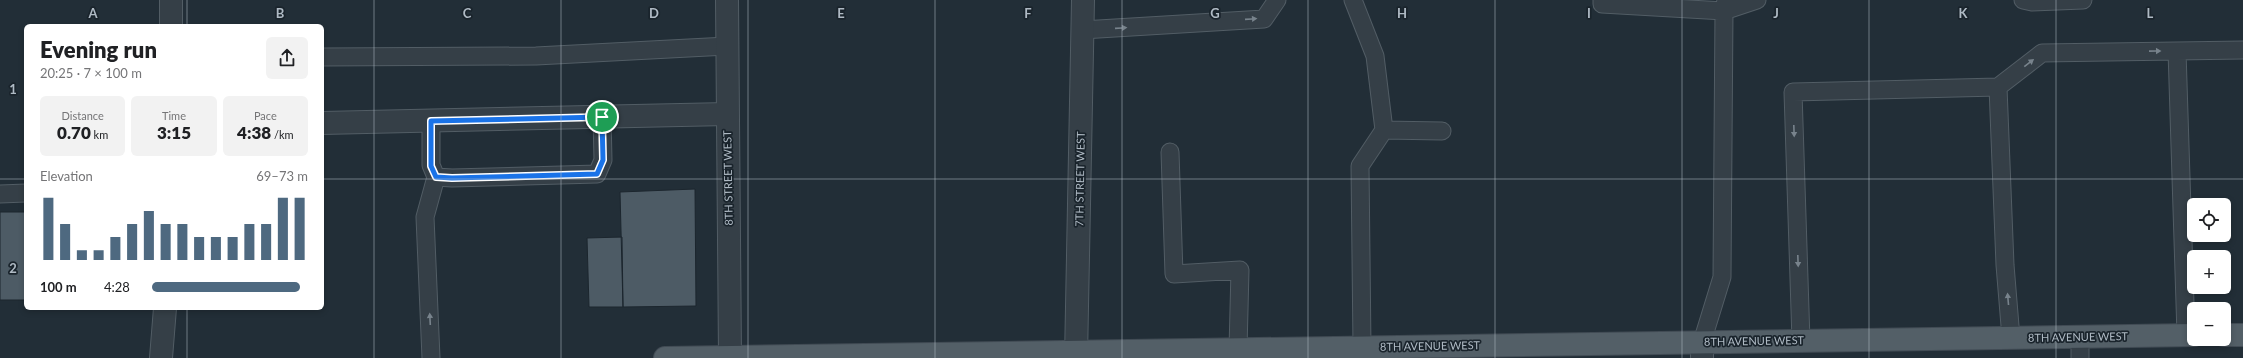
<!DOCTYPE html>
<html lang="en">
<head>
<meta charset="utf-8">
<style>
	:root { --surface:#fff; --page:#f2f2f2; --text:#202124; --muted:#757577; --accent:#4e6980 }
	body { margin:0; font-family:Lato,sans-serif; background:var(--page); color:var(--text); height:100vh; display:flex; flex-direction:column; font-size:15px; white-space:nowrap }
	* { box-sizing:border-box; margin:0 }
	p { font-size:13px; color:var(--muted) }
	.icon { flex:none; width:22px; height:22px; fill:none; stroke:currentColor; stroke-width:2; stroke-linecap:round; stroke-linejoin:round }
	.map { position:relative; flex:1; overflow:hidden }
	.sheet { position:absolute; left:24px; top:24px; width:300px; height:286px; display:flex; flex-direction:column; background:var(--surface); border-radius:6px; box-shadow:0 2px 6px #0003 }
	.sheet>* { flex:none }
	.fabs { position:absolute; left:2187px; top:198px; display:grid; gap:8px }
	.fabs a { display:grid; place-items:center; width:44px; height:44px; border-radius:6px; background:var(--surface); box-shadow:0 2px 6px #0003; font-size:20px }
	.pin { position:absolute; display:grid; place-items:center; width:34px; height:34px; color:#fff; margin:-17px; border:2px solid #fff; border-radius:50%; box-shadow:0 1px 4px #0007 }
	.round { display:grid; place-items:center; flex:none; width:42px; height:42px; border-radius:6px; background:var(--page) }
	.headline { display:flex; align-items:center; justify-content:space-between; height:68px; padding:0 16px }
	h1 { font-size:22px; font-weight:800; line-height:30px }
	.metrics { display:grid; grid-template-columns:repeat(3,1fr); gap:6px; height:68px; padding:4px 16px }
	.metrics div { display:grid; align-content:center; border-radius:6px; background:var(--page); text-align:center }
	.metrics b { font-size:17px; font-weight:800 }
	.metrics small { font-size:11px; font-weight:400 }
	.metrics p { font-size:11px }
	.chart { height:112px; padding:8px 16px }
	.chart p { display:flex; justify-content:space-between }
	.chart svg { width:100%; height:72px; margin-top:4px; stroke:var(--accent); stroke-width:6 }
	ul { padding:0 16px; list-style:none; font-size:13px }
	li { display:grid; grid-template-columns:64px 48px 1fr; align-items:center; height:30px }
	li i { height:10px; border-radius:5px; background:var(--accent) }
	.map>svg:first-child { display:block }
	.building { fill:#4d5b65; stroke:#1c262e }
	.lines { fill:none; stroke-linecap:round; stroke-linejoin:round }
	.service-casing { stroke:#525d65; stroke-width:19 }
	.minor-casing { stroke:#525d65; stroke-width:24 }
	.tertiary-casing { stroke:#525d65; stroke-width:24 }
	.primary-casing { stroke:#414b54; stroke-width:24 }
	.service { stroke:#353f47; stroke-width:17 }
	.minor { stroke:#353f47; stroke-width:22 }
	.tertiary { stroke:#353f47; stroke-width:22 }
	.primary { stroke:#535f67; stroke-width:22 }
	.oneway { fill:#78838c }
	.route-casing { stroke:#fff; stroke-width:8 }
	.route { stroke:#1a73e8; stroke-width:5 }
	.grid { fill:none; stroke:#afbac4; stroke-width:1; stroke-opacity:0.55 }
	.labels { text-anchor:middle; stroke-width:3.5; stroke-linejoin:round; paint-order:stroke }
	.street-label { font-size:11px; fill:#afbac4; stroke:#1a242c }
	.grid-label { font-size:13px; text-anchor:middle; font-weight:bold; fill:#afbac4; stroke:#1a242c; stroke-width:3.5; stroke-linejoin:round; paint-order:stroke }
</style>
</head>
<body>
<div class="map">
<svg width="2243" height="358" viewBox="0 0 2243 358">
	<rect width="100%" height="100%" fill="#222e37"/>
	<path class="building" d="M 695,189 L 696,306 L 623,307 L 620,192 Z
		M 0,212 L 26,212 L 26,300 L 0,300 Z
		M 622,237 L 623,307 L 589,307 L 587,238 Z"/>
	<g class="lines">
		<defs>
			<path id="service" d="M 1353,0 L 1375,56 L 1384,130
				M 1602,0 L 1602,4 L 1724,11 L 1757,0
				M 2023,0 L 2032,2 L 2083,0
				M 1082,30 L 1264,19 L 1277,0
				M 2177,51 L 2186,335
				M 322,57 L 536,56 L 727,46
				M 1998,87 L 2042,53 L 2243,50
				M 431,121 L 431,165 L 436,177 L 452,178 L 597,174 L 603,160 L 602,117
				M 1170,152 L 1174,274 L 1240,270 L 1238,349
				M 0,194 L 26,193
				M 2080,337 L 2080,358
				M 1801,341 L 1793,92 L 1998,87 L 2005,265 L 2011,338
				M 1702,342 L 1722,277 L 1724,11 L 1726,0
				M 1362,347 L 1360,166 L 1384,130 L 1442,131
				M 431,358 L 425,217 L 436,177"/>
			<path id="minor" d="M 171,0 L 171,26
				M 727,0 L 730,357
				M 322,123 L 727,114
				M 1702,342 L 1702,358
				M 161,358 L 165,308"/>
			<path id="tertiary" d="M 1076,358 L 1083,0"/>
			<path id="primary" d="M 2224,335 L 2243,335
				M 665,358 L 2194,335"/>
		</defs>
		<use href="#service" class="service-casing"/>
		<use href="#minor" class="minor-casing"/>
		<use href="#tertiary" class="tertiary-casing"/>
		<use href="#primary" class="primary-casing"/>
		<use href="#service" class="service"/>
		<use href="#minor" class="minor"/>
		<use href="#tertiary" class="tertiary"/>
		<use href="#primary" class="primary"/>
	</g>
	<defs><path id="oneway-solid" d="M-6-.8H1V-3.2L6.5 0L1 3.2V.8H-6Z"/></defs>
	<g class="oneway">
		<use href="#oneway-solid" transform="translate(1251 19) rotate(-4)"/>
		<use href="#oneway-solid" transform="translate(1121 28) rotate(-4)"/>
		<use href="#oneway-solid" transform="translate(2155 51) rotate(-1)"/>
		<use href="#oneway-solid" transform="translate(2029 63) rotate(-38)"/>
		<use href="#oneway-solid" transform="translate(1794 131) rotate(88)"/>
		<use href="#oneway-solid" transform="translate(1798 261) rotate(88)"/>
		<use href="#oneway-solid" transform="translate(2008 299) rotate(-95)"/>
		<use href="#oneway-solid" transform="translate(430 319) rotate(-93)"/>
	</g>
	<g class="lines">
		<defs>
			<path id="route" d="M 602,117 L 603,160 L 597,174 L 452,178 L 436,177 L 431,166 L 431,121 Z"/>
		</defs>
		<use href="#route" class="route-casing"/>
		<use href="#route" class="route"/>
	</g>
	<path class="grid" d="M 187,0 L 187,26M 374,0 L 374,358M 561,0 L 561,358M 748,0 L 748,358M 935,0 L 935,358M 1122,0 L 1122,358M 1308,0 L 1308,358M 1495,0 L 1495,358M 1682,0 L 1682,358M 1869,0 L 1869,358M 2056,0 L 2056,358M 0,179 L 26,179M 322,179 L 2243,179M 187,308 L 187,358"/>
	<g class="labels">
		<g class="street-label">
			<text transform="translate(728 178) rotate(-91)" y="4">8TH STREET WEST</text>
			<text transform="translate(1080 179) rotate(-89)" y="4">7TH STREET WEST</text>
			<text transform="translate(2078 337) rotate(-1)" y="4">8TH AVENUE WEST</text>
			<text transform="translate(1754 341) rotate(-1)" y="4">8TH AVENUE WEST</text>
			<text transform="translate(1430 346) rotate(-1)" y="4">8TH AVENUE WEST</text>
		</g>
	</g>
	<g class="grid-label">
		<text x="93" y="18">A</text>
		<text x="280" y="18">B</text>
		<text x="467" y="18">C</text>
		<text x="654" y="18">D</text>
		<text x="841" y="18">E</text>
		<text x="1028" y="18">F</text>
		<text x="1215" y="18">G</text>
		<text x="1402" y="18">H</text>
		<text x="1589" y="18">I</text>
		<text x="1776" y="18">J</text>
		<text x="1963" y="18">K</text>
		<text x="2150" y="18">L</text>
		<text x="13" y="94">1</text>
		<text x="13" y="273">2</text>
	</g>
</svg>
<div class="fabs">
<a><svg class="icon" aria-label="locate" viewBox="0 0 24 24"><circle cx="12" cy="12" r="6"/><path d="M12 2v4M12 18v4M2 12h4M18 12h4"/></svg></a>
<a>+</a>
<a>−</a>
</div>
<div class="pin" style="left:602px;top:117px;background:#1e9e55"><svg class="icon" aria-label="arrive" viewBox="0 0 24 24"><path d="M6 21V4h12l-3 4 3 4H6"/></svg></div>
<section class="sheet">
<div class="headline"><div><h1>Evening run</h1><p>20:25 · 7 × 100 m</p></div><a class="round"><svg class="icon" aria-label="share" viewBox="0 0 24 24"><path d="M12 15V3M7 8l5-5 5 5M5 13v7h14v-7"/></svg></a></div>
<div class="metrics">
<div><p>Distance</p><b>0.70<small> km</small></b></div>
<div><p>Time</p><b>3:15</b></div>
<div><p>Pace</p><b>4:38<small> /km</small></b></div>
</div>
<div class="chart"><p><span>Elevation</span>69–73 m</p>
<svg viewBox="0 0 160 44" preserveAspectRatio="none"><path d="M5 44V6M15 44V22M25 44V38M35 44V38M45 44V30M55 44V22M65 44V14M75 44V22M85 44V22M95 44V30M105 44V30M115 44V30M125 44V22M135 44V22M145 44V6M155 44V6"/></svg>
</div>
<ul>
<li><b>100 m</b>4:28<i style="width:95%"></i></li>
</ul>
</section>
</div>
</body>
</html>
